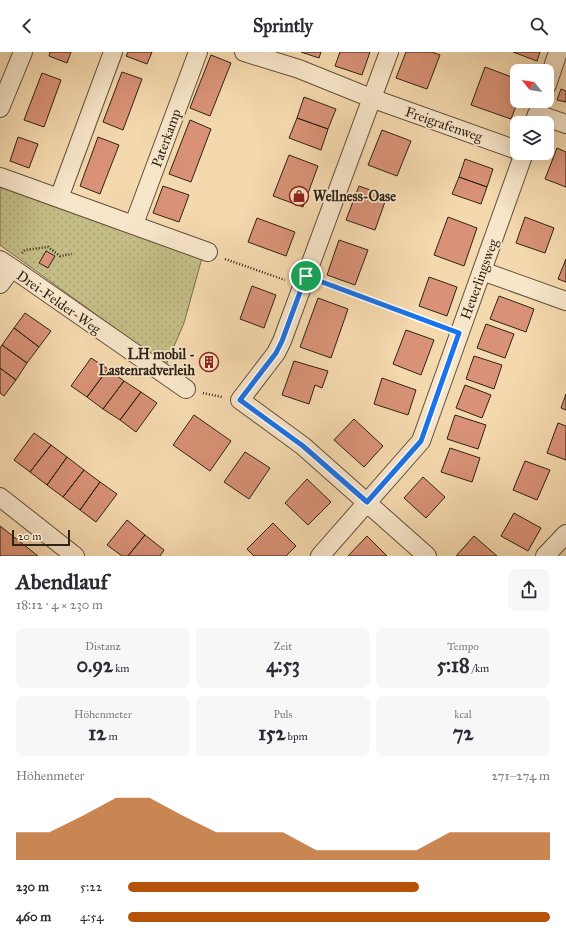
<!DOCTYPE html>
<html lang="de">
<head>
<meta charset="utf-8">
<style>
	:root { --surface:#fff; --page:#f7f7f7; --text:#2b2b33; --muted:#7c7c81; --accent:#b45309 }
	body { margin:0; font-family:"IM FELL Great Primer",serif; background:var(--page); color:var(--text); height:100vh; display:flex; flex-direction:column; font-size:15px; white-space:nowrap }
	* { box-sizing:border-box; margin:0 }
	p { font-size:13px; color:var(--muted) }
	.icon { flex:none; width:22px; height:22px; fill:none; stroke:currentColor; stroke-width:2; stroke-linecap:round; stroke-linejoin:round }
	.map { position:relative; height:504px; overflow:hidden }
	.drawer { display:flex; flex-direction:column; background:var(--surface); flex:1 }
	.drawer>* { flex:none }
	.needle { width:26px; rotate:300deg }
	.buttons { position:absolute; left:510px; top:12px; display:grid; gap:8px }
	.buttons a { display:grid; place-items:center; width:44px; height:44px; border-radius:8px; background:var(--surface); box-shadow:0 4px 16px #0002; font-size:20px }
	.scale { position:absolute; left:12px; bottom:10px; width:58px; box-sizing:border-box; padding-left:4px; border:2px solid #2f2216; border-top:0; font-size:11px; line-height:14px; white-space:nowrap; color:#2f2216; -webkit-text-stroke:3px #f8e6ca; paint-order:stroke }
	.pin { position:absolute; display:grid; place-items:center; width:34px; height:34px; color:#fff; margin:-17px; border:2px solid #fff; border-radius:50%; box-shadow:0 1px 4px #0007 }
	.round { display:grid; place-items:center; flex:none; width:42px; height:42px; border-radius:8px; background:var(--page) }
	.summary { display:flex; align-items:center; justify-content:space-between; height:68px; padding:0 16px }
	h1 { font-size:22px; font-weight:800; line-height:30px }
	.metrics { display:grid; grid-template-columns:repeat(3,1fr); gap:6px; height:68px; padding:4px 16px }
	.metrics div { display:grid; align-content:center; border-radius:8px; background:var(--page); text-align:center }
	.metrics b { font-size:20px; font-weight:800 }
	.metrics small { font-size:11px; font-weight:400 }
	.metrics p { font-size:11px }
	.chart { height:112px; padding:8px 16px }
	.chart p { display:flex; justify-content:space-between }
	.chart svg { width:100%; height:72px; margin-top:4px; fill:var(--accent); opacity:.7 }
	ul { padding:0 16px; list-style:none; font-size:13px }
	li { display:grid; grid-template-columns:64px 48px 1fr; align-items:center; height:30px }
	li i { height:10px; border-radius:5px; background:var(--accent) }
	header { display:flex; justify-content:space-between; align-items:center; height:52px; padding:0 16px; background:var(--surface); font-size:18px; font-weight:800 }
	.map>svg:first-child { display:block }
	.park { fill:url(#park-dots); stroke:#7a6f4e }
	.building { fill:#d99277; stroke:#2f2216 }
	.lines { fill:none; stroke-linecap:round; stroke-linejoin:round }
	.street-casing { stroke:#60503c; stroke-width:20 }
	.path { stroke:#2f2216; stroke-width:2.5; stroke-dasharray:1 2; stroke-linecap:butt }
	.street { stroke:#f8e6ca; stroke-width:18 }
	.route-casing { stroke:#fff; stroke-width:8 }
	.route { stroke:#1a73e8; stroke-width:5 }
	.labels { text-anchor:middle; stroke-width:3.5; stroke-linejoin:round; paint-order:stroke }
	.street-label { font-size:14px; fill:#2f2216; stroke:#f8e6ca }
	.poi-label { font-size:14px; font-weight:bold; fill:#2f2216; stroke:#f8e6ca; text-anchor:start }
</style>
</head>
<body>
<header><svg class="icon" aria-label="back" viewBox="0 0 24 24"><path d="M15 5l-7 7 7 7"/></svg>Sprintly<svg class="icon" aria-label="search" viewBox="0 0 24 24"><circle cx="10" cy="10" r="6"/><path d="M15 15l6 6"/></svg></header>
<div class="map">
<svg width="566" height="504" viewBox="0 0 566 504">
	<defs>
		<pattern id="park-dots" width="8" height="8" patternUnits="userSpaceOnUse"><rect width="8" height="8" fill="#c4bc85"/><path d="M2 2h.1M6 6h.1" fill="none" stroke="#a9a172" stroke-width="1.8" stroke-linecap="round"/></pattern>
	</defs>
	<rect width="100%" height="100%" fill="#f5d9ae"/>
	<filter id="stains"><feTurbulence type="fractalNoise" baseFrequency=".005" numOctaves="4"/><feColorMatrix values="0 0 0 0 .2 0 0 0 0 .09 0 0 0 0 .02 0 0 0 .5 -.17"/></filter>
	<radialGradient id="worn" r=".72"><stop offset=".6" stop-color="#630" stop-opacity="0"/><stop offset="1" stop-color="#630" stop-opacity=".3"/></radialGradient>
	<path class="park" d="M 0,133 L 202,206 L 184,271 L 166,313 L 0,193 Z"/>
	<path class="building" d="M 50,0 L 71,0 L 67,11 L 49,4 Z
		M 128,0 L 152,0 L 147,12 L 126,4 Z
		M 301,0 L 321,0 L 319,6 Z
		M 340,0 L 370,0 L 362,23 L 335,14 Z
		M 406,0 L 432,0 L 440,3 L 427,37 L 396,26 Z
		M 513,0 L 540,0 L 537,9 Z
		M 211,3 L 231,11 L 210,64 L 190,56 Z
		M 485,15 L 517,27 L 518,49 L 511,67 L 471,53 Z
		M 122,20 L 142,27 L 123,78 L 103,70 Z
		M 42,21 L 61,28 L 44,75 L 24,68 Z
		M 561,37 L 566,39 L 566,50 L 557,48 Z
		M 304,45 L 336,57 L 328,77 L 297,66 Z
		M 297,66 L 328,77 L 321,98 L 289,86 Z
		M 190,68 L 211,77 L 191,130 L 169,122 Z
		M 382,78 L 411,89 L 397,124 L 368,113 Z
		M 18,85 L 38,92 L 29,116 L 10,109 Z
		M 98,85 L 119,93 L 100,142 L 80,134 Z
		M 557,96 L 566,100 L 566,135 L 545,127 Z
		M 289,103 L 318,114 L 303,155 L 273,144 Z
		M 465,107 L 493,117 L 487,135 L 459,125 Z
		M 459,125 L 487,135 L 481,152 L 452,142 Z
		M 163,134 L 189,143 L 179,170 L 153,161 Z
		M 359,134 L 387,144 L 375,178 L 346,168 Z
		M 448,165 L 477,176 L 464,214 L 434,203 Z
		M 525,165 L 554,176 L 545,201 L 516,191 Z
		M 257,166 L 295,180 L 286,204 L 248,190 Z
		M 339,188 L 368,198 L 355,233 L 327,223 Z
		M 46,199 L 55,204 L 48,216 L 39,211 Z
		M 566,207 L 566,230 L 558,227 Z
		M 429,225 L 457,235 L 447,264 L 419,254 Z
		M 252,234 L 276,243 L 264,276 L 240,267 Z
		M 499,244 L 534,257 L 526,280 L 490,267 Z
		M 318,246 L 348,257 L 331,306 L 300,295 Z
		M 25,261 L 51,279 L 39,295 L 14,276 Z
		M 486,272 L 514,282 L 505,306 L 477,296 Z
		M 14,276 L 39,295 L 27,311 L 2,293 Z
		M 406,278 L 434,288 L 421,323 L 393,312 Z
		M 2,293 L 27,311 L 16,328 L 0,316 L 0,296 Z
		M 474,304 L 502,313 L 494,337 L 466,327 Z
		M 91,306 L 108,317 L 87,345 L 71,334 Z
		M 294,309 L 328,319 L 322,336 L 315,333 L 309,352 L 282,343 Z
		M 0,316 L 16,328 L 4,344 L 0,341 Z
		M 108,317 L 124,329 L 103,357 L 87,345 Z
		M 382,326 L 416,338 L 408,363 L 374,352 Z
		M 124,329 L 141,340 L 120,368 L 103,357 Z
		M 465,333 L 491,343 L 482,366 L 456,356 Z
		M 141,340 L 157,351 L 136,380 L 120,368 Z
		M 566,342 L 566,358 L 561,356 Z
		M 194,363 L 231,389 L 210,419 L 173,393 Z
		M 455,363 L 486,373 L 478,397 L 447,387 Z
		M 354,367 L 383,394 L 364,415 L 334,388 Z
		M 558,371 L 566,374 L 566,408 L 547,401 Z
		M 34,381 L 51,393 L 30,420 L 14,408 Z
		M 51,393 L 67,405 L 47,433 L 30,420 Z
		M 450,396 L 480,406 L 472,430 L 441,420 Z
		M 245,400 L 270,416 L 249,447 L 224,430 Z
		M 67,405 L 84,418 L 63,445 L 47,433 Z
		M 525,409 L 550,418 L 537,448 L 513,438 Z
		M 84,418 L 100,430 L 80,458 L 63,445 Z
		M 423,425 L 445,445 L 426,466 L 404,446 Z
		M 307,427 L 331,450 L 308,473 L 285,451 Z
		M 100,430 L 117,442 L 96,470 L 80,458 Z
		M 514,461 L 541,476 L 528,499 L 501,484 Z
		M 127,468 L 145,483 L 128,504 L 122,504 L 107,493 Z
		M 273,471 L 296,494 L 286,504 L 254,504 L 247,497 Z
		M 0,474 L 38,504 L 0,504 Z
		M 145,483 L 164,498 L 160,504 L 128,504 Z
		M 367,484 L 387,504 L 348,504 Z
		M 474,484 L 497,504 L 456,504 Z"/>
	<g class="lines">
		<defs>
			<path id="street" d="M 244,0 L 299,17 L 371,46 L 517,98
				M 389,0 L 282,289 L 276,301 L 240,348 L 303,394 L 427,504
				M 547,33 L 558,0
				M 0,56 L 23,0
				M 534,71 L 537,62 L 566,72
				M 0,125 L 208,200
				M 59,146 L 113,0
				M 134,172 L 198,0
				M 0,208 L 12,216 L 0,232
				M 12,216 L 186,337
				M 482,219 L 566,249
				M 0,445 L 75,504
				M 320,504 L 421,389 L 524,101
				M 545,504 L 566,482"/>
		</defs>
		<use href="#street" class="street-casing"/>
		<path class="path" d="M 22,201 L 25,198 L 48,195 L 60,204 L 72,202
			M 225,207 L 285,228
			M 323,231 L 442,275
			M 203,341 L 222,345"/>
		<use href="#street" class="street"/>
	</g>
	<g class="lines">
		<defs>
			<path id="route" d="M 306,224 L 459,281 L 421,389 L 367,450 L 303,394 L 240,348 L 276,301 L 282,289 Z"/>
		</defs>
		<use href="#route" class="route-casing"/>
		<use href="#route" class="route"/>
	</g>
	<defs>
		<symbol id="shop-ring" viewBox="-11 -11 22 22"><circle r="9.5" fill="#f8e6ca" stroke="#8f2418" stroke-width="1.5"/><path d="M-5-2.5h2.3a2.7 3.5 0 0 1 5.4 0H5L5.5 6h-11ZM-1.5-2.5h3a1.5 2.3 0 0 0-3 0Z" fill="#8f2418"/></symbol>
		<symbol id="building-ring" viewBox="-11 -11 22 22"><circle r="9.5" fill="#f8e6ca" stroke="#8f2418" stroke-width="1.5"/><path d="M-4-6H4V6H1V3H-1V6H-4ZM-2.5-4.3h1.7v1.8h-1.7ZM.8-4.3h1.7v1.8H.8ZM-2.5-1h1.7V.8h-1.7ZM.8-1h1.7V.8H.8Z" fill="#8f2418"/></symbol>
	</defs>
	<g fill-rule="evenodd">
		<use href="#shop-ring" x="288" y="133" width="22" height="22"/>
		<use href="#building-ring" x="198" y="299" width="22" height="22"/>
	</g>
	<g class="labels">
		<g class="street-label">
			<text transform="translate(444 72) rotate(19)" y="5">Freigrafenweg</text>
			<text transform="translate(166 86) rotate(-70)" y="5">Paterkamp</text>
			<text transform="translate(479 227) rotate(-70)" y="5">Heuerlingsweg</text>
			<text transform="translate(59 250) rotate(35)" y="5">Drei-Felder-Weg</text>
		</g>
		<g class="poi-label">
			<text x="313" y="149">Wellness-Oase</text>
			<text x="195" y="307" text-anchor="end">LH mobil -<tspan x="195" dy="16">Lastenradverleih</tspan></text>
		</g>
	</g>
	<rect width="100%" height="100%" filter="url(#stains)"/>
	<rect width="100%" height="100%" fill="url(#worn)"/>
</svg>
<div class="buttons">
<a><svg class="needle" viewBox="-14 -14 28 28"><path d="M0-13l5 13h-10z" fill="#e53935"/><path d="M0 13l5-13h-10z" fill="#7c7c81"/></svg></a>
<a><svg class="icon" aria-label="layers" viewBox="0 0 24 24"><path d="M12 4l9 5-9 5-9-5zM3 14l9 5 9-5"/></svg></a>
</div>
<div class="scale">20 m</div>
<div class="pin" style="left:306px;top:224px;background:#1e9e55"><svg class="icon" aria-label="arrive" viewBox="0 0 24 24"><path d="M6 21V4h12l-3 4 3 4H6"/></svg></div>
</div>
<section class="drawer">
<div class="summary"><div><h1>Abendlauf</h1><p>18:12 · 4 × 230 m</p></div><a class="round"><svg class="icon" aria-label="share" viewBox="0 0 24 24"><path d="M12 15V3M7 8l5-5 5 5M5 13v7h14v-7"/></svg></a></div>
<div class="metrics">
<div><p>Distanz</p><b>0.92<small> km</small></b></div>
<div><p>Zeit</p><b>4:53</b></div>
<div><p>Tempo</p><b>5:18<small> /km</small></b></div>
</div>
<div class="metrics">
<div><p>Höhenmeter</p><b>12<small> m</small></b></div>
<div><p>Puls</p><b>152<small> bpm</small></b></div>
<div><p>kcal</p><b>72</b></div>
</div>
<div class="chart"><p><span>Höhenmeter</span>271–274 m</p>
<svg viewBox="0 0 160 44" preserveAspectRatio="none"><path d="M0 44V27L10 27L20 17L30 6L40 6L50 17L60 27L70 27L80 27L90 38L100 38L110 38L120 38L130 27L140 27L150 27L160 27V44z"/></svg>
</div>
<ul>
<li><b>230 m</b>5:22<i style="width:69%"></i></li>
<li><b>460 m</b>4:54<i style="width:100%"></i></li>
</ul>
</section>
</body>
</html>
